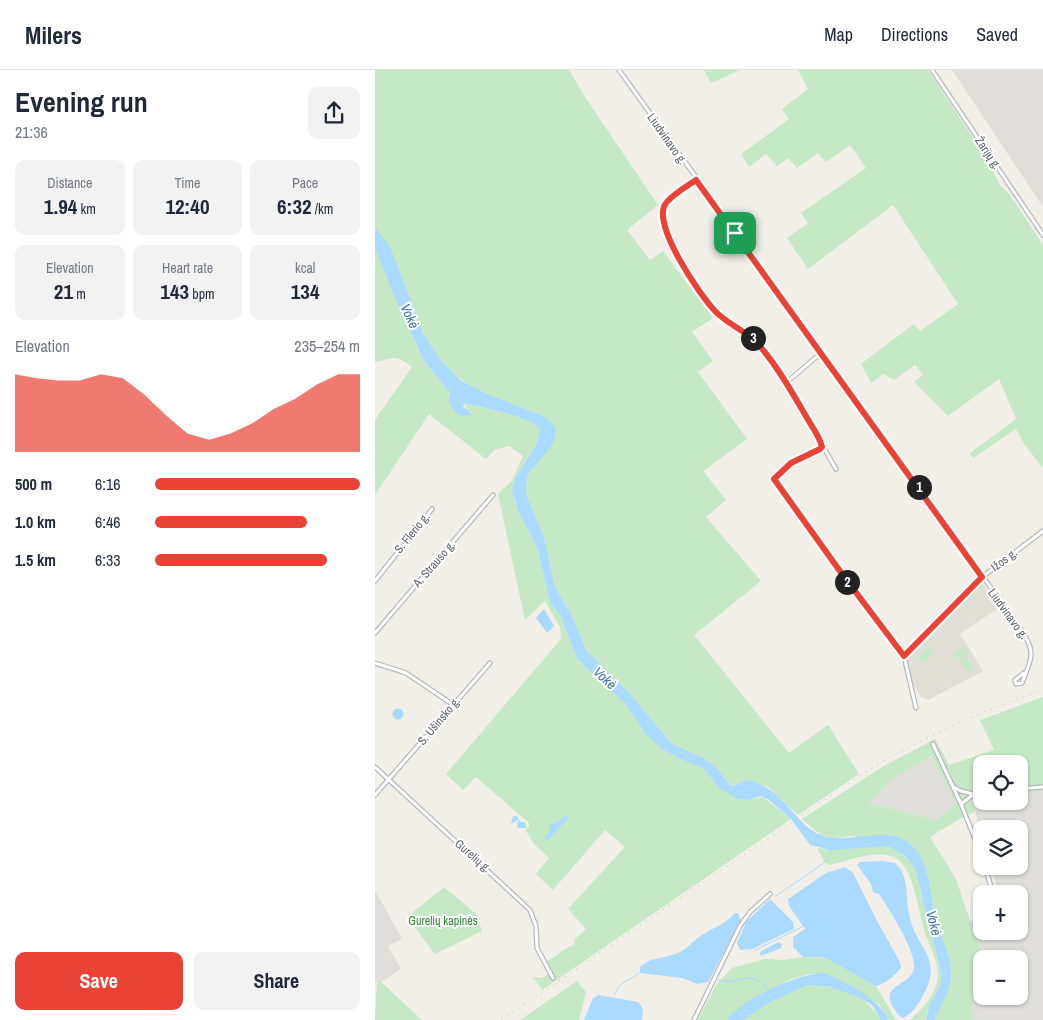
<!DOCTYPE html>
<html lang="en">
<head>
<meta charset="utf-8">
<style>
	:root { --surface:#fff; --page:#f2f2f3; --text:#1f2937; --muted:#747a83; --line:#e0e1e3; --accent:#ea4335 }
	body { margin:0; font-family:"Archivo Narrow",sans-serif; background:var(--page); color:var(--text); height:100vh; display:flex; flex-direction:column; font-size:19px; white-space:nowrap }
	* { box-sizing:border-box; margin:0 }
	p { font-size:16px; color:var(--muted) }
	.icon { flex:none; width:28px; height:28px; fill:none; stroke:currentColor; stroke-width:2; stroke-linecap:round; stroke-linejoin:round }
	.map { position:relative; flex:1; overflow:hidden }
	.side { display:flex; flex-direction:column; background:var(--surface); width:375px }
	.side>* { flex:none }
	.tools { position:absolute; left:598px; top:685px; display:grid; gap:10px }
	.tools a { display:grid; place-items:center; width:55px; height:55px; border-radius:10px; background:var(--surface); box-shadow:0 1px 4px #0004; font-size:25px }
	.pin { position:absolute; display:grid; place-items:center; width:42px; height:42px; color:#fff; margin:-21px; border-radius:10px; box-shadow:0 2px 8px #0006 }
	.km { position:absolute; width:25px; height:25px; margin:-12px; border-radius:50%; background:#222; color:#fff; font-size:14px; line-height:25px; text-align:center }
	.round { display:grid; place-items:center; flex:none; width:52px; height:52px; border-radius:10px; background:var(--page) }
	.summary { display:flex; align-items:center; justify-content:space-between; height:85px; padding:0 15px }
	h1 { font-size:28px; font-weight:700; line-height:38px }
	.figures { display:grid; grid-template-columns:repeat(3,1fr); gap:8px; height:85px; padding:5px 15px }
	.figures div { display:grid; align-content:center; border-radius:10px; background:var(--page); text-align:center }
	.figures b { font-size:21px; font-weight:700 }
	.figures small { font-size:14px; font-weight:400 }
	.figures p { font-size:14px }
	.chart { height:140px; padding:10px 15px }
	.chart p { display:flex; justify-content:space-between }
	.chart svg { width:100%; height:90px; margin-top:5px; fill:var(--accent); opacity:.7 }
	.action { display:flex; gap:10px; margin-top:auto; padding:10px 15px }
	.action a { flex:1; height:58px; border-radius:10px; background:var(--accent); color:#fff; font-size:20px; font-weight:700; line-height:58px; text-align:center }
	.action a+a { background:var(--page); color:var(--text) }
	ul { padding:0 15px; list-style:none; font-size:16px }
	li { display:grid; grid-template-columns:80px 60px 1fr; align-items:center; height:38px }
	li i { height:12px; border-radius:6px; background:var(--accent) }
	header { display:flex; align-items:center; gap:30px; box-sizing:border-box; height:70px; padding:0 25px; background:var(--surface); border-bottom:1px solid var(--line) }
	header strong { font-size:24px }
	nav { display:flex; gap:28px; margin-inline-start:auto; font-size:18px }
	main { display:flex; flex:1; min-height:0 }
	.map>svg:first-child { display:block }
	.industrial { fill:#e0deda; fill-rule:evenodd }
	.education { fill:#e1ded6 }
	.green { fill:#c5e8c5; fill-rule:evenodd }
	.water { fill:#aadaff }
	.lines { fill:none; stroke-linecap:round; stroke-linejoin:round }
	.stream { stroke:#aadaff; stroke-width:1 }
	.street-casing { stroke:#b5b8bc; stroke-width:5.5 }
	.street { stroke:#fff; stroke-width:3 }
	.rail { stroke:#b6b7b8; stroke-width:1; stroke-dasharray:1 6; stroke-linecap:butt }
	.route-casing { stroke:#fff; stroke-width:10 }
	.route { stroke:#ea4335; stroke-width:6 }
	.labels { text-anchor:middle; stroke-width:4; stroke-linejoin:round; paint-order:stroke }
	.street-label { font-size:12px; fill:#5f6368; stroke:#fff }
	.park-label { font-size:12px; fill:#348238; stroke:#fff }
	.water-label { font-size:14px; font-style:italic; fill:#4174aa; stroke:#fff }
</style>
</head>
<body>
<header>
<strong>Milers</strong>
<nav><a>Map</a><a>Directions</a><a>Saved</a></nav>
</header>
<main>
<section class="side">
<div class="summary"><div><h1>Evening run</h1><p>21:36</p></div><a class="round"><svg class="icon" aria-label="share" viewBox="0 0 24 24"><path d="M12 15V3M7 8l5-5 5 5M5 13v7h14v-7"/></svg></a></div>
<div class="figures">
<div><p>Distance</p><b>1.94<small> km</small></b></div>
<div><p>Time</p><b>12:40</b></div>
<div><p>Pace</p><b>6:32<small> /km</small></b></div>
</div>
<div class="figures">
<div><p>Elevation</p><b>21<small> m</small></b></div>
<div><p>Heart rate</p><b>143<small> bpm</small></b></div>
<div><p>kcal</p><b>134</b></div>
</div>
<div class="chart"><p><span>Elevation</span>235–254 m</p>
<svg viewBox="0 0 160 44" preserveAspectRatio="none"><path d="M0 44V6L10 8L20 9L30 9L40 6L50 8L60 16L70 26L80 35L90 38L100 35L110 30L120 23L130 18L140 11L150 6L160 6V44z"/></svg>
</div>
<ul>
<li><b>500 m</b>6:16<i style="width:100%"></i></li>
<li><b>1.0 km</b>6:46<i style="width:74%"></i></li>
<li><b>1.5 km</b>6:33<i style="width:84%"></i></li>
</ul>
<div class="action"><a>Save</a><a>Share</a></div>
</section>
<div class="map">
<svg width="668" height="950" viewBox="0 0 668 950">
	<rect width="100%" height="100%" fill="#f1efe8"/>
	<path class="industrial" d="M 577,0 L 668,0 L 668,137 L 605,42 Z
		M 556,686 L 581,733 L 561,750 L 494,733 L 515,711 Z
		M 668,721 L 668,950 L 598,950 L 597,938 L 606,883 L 594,852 L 606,848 L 606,861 L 644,861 L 644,837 L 647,836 L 644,824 L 636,816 L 627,824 L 624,824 L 616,796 L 644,796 L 644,759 L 606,759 L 606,763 L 597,729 L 606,728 L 606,731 L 644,731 L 644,723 ZM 606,889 L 644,889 L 644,926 L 606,926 Z
		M 0,820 L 27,869 L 13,876 L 26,899 L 6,912 L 0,912 Z"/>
	<path class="education" d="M 608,514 L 625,537 L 585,564 L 608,601 L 553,630 L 545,626 L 536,610 L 531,587 L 603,515 Z"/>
	<path class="green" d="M 0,0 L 194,0 L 212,30 L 283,135 L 252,160 L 275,190 L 288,181 L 338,248 L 317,262 L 338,291 L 323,302 L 372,369 L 328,401 L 351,430 L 331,447 L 386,511 L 319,565 L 414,683 L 453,655 L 484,704 L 423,745 L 393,717 L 371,710 L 360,716 L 356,716 L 340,696 L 328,688 L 297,674 L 255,624 L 217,587 L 207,573 L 196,544 L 180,517 L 169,467 L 151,424 L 152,405 L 155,399 L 176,377 L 166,345 C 139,334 109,326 85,309 C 36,276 36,201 0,156 Z
		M 329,0 L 365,0 L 336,13 Z
		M 423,0 L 553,0 L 612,89 L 625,115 L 635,125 L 668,175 L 668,398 L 649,374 L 641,359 L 598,388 L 595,383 L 641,349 L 624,309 L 573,346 L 539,312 L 548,305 L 540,295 L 519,310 L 508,304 L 496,313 L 486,294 L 539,254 L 545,261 L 583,234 L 518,135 L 433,199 L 412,168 L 433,153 L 426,143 L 491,98 L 475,75 L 451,92 L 443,83 L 422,98 L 413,88 L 402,96 L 391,84 L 374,97 L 366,84 L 414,49 L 407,39 L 433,19 Z
		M 0,179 L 42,277 L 48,289 L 75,323 L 73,330 L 94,340 L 88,333 C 107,338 153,345 165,359 L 162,373 L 140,409 L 139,430 L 162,477 L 175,532 L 186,546 L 202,589 L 249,632 L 262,650 L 293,682 L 328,698 L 341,714 L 379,729 L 388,727 L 416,749 L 167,920 L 158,907 L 167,908 L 176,902 L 171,892 L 200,873 L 199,870 L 211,859 L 193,839 L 250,777 L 230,760 L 178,820 L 161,804 L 174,788 L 159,774 L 150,759 L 154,757 L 154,753 L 101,707 L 88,720 L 71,704 L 186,569 L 185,557 L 170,531 L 150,550 L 123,424 L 137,411 L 148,386 L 134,376 L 119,380 L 111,389 L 54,344 L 0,425 L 0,350 L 37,297 C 19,283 20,289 0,292 Z
		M 589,576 L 594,582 L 584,590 L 579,584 Z
		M 552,577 L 559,582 L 549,593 L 542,588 Z
		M 591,586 L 599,597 L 593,602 L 585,591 Z
		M 668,627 L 668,721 L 644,723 L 644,694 L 606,694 L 606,728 L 597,729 L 600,742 L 588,747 L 555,767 L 581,809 L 606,883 L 597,938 L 598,950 L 560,950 L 576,903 L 567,866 L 560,846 L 552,803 L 537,777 L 477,766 L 459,768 L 446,765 L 427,749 L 507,697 L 560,669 L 574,695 L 619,680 L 605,650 ZM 556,686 L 581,733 L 561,750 L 494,733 L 515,711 Z
		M 491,776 L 513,776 L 522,779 L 540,798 L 567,906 C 565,922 552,933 551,950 L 535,950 C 547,940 562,923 563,906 C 564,892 554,876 550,863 C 544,845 539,799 522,789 C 504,778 475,790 455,795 L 450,793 L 442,778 L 456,780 Z
		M 69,817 L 101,844 L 107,861 L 60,884 L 32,847 Z
		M 428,887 L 447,887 L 456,891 L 501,916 L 521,950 L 514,950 L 504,934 L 453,904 L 433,904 L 414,910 L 378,929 L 352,950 L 323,950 L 341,915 L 357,898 L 389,889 L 409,890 Z
		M 2,911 L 6,912 L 47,950 L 0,950 Z
		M 202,911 L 211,922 L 204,950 L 145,950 Z
		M 433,915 C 464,917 489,922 506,950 L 368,950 L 397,931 Z"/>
	<path class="water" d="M 0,156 L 16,179 L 49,265 L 65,290 L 85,310 L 112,324 L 166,345 L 175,351 L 180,358 L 181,366 L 176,377 L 152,405 L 151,424 L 169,467 L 180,517 L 196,544 L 211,580 L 255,624 L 297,674 L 328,688 L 340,696 L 356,716 L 360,716 L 371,710 C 410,717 418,754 446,765 C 472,775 504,757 529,770 C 555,784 554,821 560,845 C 564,865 576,883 576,904 C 577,920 565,935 560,950 L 551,950 L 555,933 L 564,918 L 567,906 L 540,798 L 529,785 L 513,776 L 455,780 L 435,775 L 416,749 L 394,730 L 386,726 L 372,730 L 361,728 L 344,718 L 328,698 L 303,688 L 286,678 L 272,665 L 249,632 L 202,589 L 186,546 L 175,532 L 162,477 L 143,440 L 137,421 L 140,409 L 162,373 L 165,359 C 153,345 107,338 89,333 L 88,336 L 97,345 L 86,346 L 80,342 L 73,330 L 75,323 L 48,289 L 25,239 L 0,179 Z
		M 169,539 L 179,556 L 172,563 L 161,548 Z
		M17.5 644a5.5 5.5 0 1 1 11 0a5.5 5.5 0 1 1-11 0Z
		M 191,745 L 193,748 L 173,770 L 171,770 L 169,768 L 174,762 L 174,754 L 182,753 Z
		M 138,746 L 142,746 L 145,752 L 150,752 L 151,758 L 142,758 L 143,750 L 136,754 Z
		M 508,791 L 520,793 C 535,806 530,826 534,844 C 541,881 571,887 546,929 C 541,937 537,944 528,948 C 523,946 521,941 518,937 C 505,914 536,916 539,898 C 541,881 514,839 504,824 L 498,822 L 496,814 L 482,795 L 485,792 Z
		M 470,797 L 478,803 L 501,849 L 525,892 L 526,898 C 520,905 510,914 501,916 L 456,891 L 447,887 L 428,887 L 418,877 L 418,867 L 430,859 L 414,836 L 413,829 L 451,803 Z
		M 395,829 L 418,852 L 419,859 L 377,879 L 365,880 L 362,873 L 372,851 Z
		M 360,843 L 363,843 L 366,850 L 333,912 L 323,914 L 307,908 L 265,903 L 265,897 C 277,886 291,889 305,882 C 313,878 317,872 324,867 C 338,857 347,857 360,843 Z
		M 403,872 L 407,874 L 406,878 L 386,886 L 385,882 Z
		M 445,903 L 453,904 C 478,918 499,924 514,950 L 506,950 L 497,935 L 483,927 L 455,917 L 433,915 L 397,931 L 368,950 L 352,950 C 368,928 419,906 445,903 Z
		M 224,925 L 263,932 L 268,939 L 267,950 L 209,950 L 218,928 Z"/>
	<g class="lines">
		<path class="stream" d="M 401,826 L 446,795 L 452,790 L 457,779
			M 380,880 L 429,856
			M 343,910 C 361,918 376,894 395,922
			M 240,924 C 243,912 255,911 264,903"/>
		<defs>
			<path id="street" d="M 244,0 L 647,561 C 662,584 656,589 647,613 L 641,614 L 640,610 L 649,603
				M 557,0 L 668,165
				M 321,110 C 312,116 298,124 291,133 C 275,153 326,227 341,242 C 354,256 373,262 385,277 C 415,315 437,358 461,399
				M 411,313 L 446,283
				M 447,377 L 416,393 L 399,409 L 529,586
				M 0,511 L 57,439
				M 0,563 L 118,425
				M 529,586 L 607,507 L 668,461
				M 529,586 L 541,638
				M 0,593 L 31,603 L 77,634
				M 558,674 L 586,734 L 606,784
				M 0,697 L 155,840 L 161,856 L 162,878 L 178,908
				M 579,717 L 586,721 L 598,724
				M 644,719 L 668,717
				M 0,725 L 115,593
				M 586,734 L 599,724 L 606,722
				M 610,796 L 618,824
				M 319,950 L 365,856 L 375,842 L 395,824"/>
		</defs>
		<use href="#street" class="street-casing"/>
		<use href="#street" class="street"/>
		<path class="rail" d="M 126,950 L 504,693 C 557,665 610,638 668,621"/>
	</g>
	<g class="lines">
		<defs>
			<path id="route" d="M 321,110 L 607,507 L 529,586 L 467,504 L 399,409 L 416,393 L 445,379 L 447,377 C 445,368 440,361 435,353 C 419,326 404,298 383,274 C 371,261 354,255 341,242 C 326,227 275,153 291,133 C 298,124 312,116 321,110 Z"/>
		</defs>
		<use href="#route" class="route-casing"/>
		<use href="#route" class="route"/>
	</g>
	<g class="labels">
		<g class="street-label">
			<text transform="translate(292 69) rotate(55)" y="4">Liudvinavo g.</text>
			<text transform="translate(613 83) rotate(56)" y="4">Žarijų g.</text>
			<text transform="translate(37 463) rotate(-51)" y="4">S. Flerio g.</text>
			<text transform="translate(629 490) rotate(-37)" y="4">Ižos g.</text>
			<text transform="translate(59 494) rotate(-49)" y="4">A. Strauso g.</text>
			<text transform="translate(633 544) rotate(54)" y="4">Liudvinavo g.</text>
			<text transform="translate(64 651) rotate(-50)" y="4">S. Ušinsko g.</text>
			<text transform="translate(98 786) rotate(41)" y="4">Gurelių g.</text>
		</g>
		<g class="park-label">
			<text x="68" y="855">Gurelių kapinės</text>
		</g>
		<g class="water-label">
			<text transform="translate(35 246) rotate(66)" y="5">Vokė</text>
			<text transform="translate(230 608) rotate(43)" y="5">Vokė</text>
			<text transform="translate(559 853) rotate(76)" y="5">Vokė</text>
		</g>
	</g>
</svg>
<div class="tools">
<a><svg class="icon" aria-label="locate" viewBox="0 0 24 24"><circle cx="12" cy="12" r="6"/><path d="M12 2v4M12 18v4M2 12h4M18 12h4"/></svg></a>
<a><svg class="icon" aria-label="layers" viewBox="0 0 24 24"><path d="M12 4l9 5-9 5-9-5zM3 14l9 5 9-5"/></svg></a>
<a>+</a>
<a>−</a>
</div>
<div class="pin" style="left:360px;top:163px;background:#1e9e55"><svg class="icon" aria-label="arrive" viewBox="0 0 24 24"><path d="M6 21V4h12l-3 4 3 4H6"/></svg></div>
<b class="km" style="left:544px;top:417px">1</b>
<b class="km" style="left:472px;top:512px">2</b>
<b class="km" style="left:378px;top:268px">3</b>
</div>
</main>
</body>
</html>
